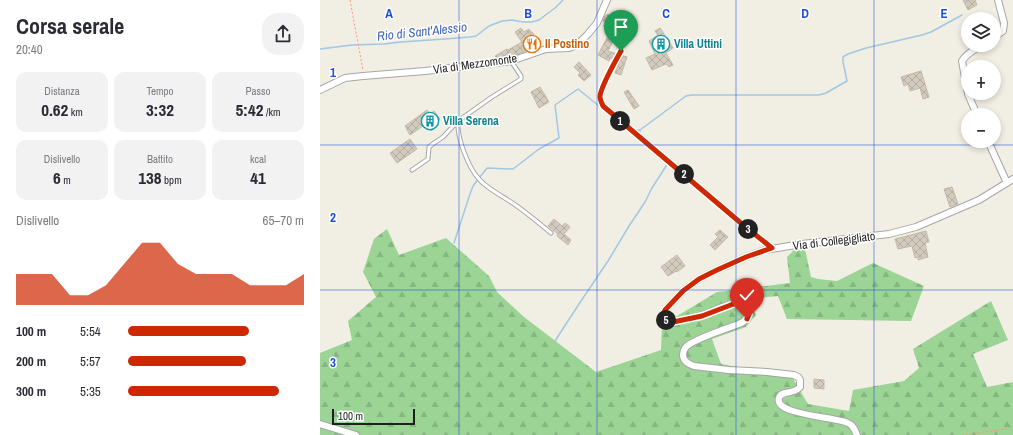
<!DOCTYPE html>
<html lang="it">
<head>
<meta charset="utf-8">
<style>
	:root { --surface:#fff; --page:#f2f2f3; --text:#2b2b33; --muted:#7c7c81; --accent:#ce2800 }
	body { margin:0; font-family:"Archivo Narrow",sans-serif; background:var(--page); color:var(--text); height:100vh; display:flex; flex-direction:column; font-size:15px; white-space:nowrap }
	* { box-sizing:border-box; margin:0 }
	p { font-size:13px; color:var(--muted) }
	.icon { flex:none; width:22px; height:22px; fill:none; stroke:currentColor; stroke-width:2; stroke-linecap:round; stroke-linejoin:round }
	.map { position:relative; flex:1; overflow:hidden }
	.side { display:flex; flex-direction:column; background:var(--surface); width:320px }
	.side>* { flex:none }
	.buttons { position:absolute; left:641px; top:12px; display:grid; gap:8px }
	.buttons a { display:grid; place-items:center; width:40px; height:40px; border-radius:50%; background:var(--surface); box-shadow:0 2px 6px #0003; font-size:20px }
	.scale { position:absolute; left:12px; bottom:10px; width:83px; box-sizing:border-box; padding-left:4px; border:2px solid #1f1f1f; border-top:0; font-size:11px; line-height:14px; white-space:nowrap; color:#1f1f1f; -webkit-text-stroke:3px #fff; paint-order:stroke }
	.pin { position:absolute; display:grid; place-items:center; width:34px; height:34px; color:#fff; margin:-41px -17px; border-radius:50% 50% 50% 0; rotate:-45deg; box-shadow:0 0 4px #0007 }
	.pin .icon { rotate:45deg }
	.km { position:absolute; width:20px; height:20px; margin:-10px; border-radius:50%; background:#222; color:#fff; font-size:11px; line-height:20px; text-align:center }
	.round { display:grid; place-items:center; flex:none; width:42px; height:42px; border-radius:16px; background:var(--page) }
	.headline { display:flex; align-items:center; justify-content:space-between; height:68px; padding:0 16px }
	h1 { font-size:22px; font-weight:700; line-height:30px }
	.figures { display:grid; grid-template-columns:repeat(3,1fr); gap:6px; height:68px; padding:4px 16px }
	.figures div { display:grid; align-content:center; border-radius:10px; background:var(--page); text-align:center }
	.figures b { font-size:17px; font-weight:700 }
	.figures small { font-size:11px; font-weight:400 }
	.figures p { font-size:11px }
	.chart { height:112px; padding:8px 16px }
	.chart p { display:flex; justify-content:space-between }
	.chart svg { width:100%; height:72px; margin-top:4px; fill:var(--accent); opacity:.7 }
	ul { padding:0 16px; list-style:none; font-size:13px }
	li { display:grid; grid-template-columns:64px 48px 1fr; align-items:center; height:30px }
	li i { height:10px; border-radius:5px; background:var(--accent) }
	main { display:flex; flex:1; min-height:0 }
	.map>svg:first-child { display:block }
	.forest { fill:url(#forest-firs) }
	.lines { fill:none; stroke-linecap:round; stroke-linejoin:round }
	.stream { stroke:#a1c7e3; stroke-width:1.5 }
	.building { fill:url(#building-cross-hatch); stroke:#c4b9a5 }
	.lane-casing { stroke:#a6a6a6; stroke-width:5 }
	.street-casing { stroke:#a6a6a6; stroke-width:8 }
	.path { stroke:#ff9567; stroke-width:1; stroke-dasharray:2 2; stroke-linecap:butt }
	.lane { stroke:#fff; stroke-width:3 }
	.street { stroke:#fff; stroke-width:6 }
	.route-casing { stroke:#fff; stroke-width:8 }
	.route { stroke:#ce2800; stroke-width:5 }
	.grid { fill:none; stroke:#1d4ed8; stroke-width:1; stroke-opacity:0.55 }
	.labels { text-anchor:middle; stroke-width:3; stroke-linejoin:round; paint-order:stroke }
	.food-label { font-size:12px; font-weight:bold; fill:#c56008; stroke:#fff; text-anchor:start }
	.culture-label { font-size:12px; font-weight:bold; fill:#0d838f; stroke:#fff; text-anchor:start }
	.street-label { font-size:12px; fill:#1f1f1f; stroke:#fff }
	.water-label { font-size:13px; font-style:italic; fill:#4266b9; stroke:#fff }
	.grid-label { font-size:13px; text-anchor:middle; font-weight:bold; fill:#1d4ed8; stroke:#fff; stroke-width:3; stroke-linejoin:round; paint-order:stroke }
</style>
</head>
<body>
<main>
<section class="side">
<div class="headline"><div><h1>Corsa serale</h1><p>20:40</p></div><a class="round"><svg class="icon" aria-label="share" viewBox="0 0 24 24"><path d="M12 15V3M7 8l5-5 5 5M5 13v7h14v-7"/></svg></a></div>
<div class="figures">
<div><p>Distanza</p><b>0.62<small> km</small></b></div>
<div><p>Tempo</p><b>3:32</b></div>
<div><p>Passo</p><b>5:42<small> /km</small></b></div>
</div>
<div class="figures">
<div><p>Dislivello</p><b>6<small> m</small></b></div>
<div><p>Battito</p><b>138<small> bpm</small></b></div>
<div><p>kcal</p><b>41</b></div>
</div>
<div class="chart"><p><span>Dislivello</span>65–70 m</p>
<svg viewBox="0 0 160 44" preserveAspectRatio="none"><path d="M0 44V25L10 25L20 25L30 38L40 38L50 32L60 19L70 6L80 6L90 19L100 25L110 25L120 25L130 32L140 32L150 32L160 25V44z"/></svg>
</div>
<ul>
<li><b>100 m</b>5:54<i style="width:69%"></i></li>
<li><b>200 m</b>5:57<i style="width:67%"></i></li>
<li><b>300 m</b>5:35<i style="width:86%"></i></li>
</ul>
</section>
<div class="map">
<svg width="693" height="435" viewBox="0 0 693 435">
	<defs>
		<pattern id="forest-firs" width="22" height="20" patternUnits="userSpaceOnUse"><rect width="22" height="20" fill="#9bd495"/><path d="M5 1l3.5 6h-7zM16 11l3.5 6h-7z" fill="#85b680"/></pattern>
		<pattern id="building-cross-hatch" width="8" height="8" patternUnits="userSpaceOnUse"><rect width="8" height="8" fill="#d1cabd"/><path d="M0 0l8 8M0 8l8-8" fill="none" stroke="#b3ada2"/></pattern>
	</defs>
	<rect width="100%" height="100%" fill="#f1efe4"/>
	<path class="forest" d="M 67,229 L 79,255 L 126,238 L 169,276 L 177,292 L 204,317 L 276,372 L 341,350 L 342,325 L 397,292 L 470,283 L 467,257 L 474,250 L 485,249 L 491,277 L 498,279 L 517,281 L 553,263 L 604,286 L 591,321 L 467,319 L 458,296 L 428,299 L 436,315 L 426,327 L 392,339 L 401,364 L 472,377 L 488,404 L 529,411 L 533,390 L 584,381 L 599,368 L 593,349 L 671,301 L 688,340 L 653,354 L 667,387 L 693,382 L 693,435 L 0,435 L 0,353 L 32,340 L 28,321 L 56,297 L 43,272 L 54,239 Z"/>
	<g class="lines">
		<path class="stream" d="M 0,49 L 32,45 L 64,44 L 81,42 L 125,39 L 150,37 L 156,36 L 169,26 L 182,21 L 192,20 L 203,22 L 212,22 L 219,20 L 235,8 L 243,0
			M 315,130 L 320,130 L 366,96 L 372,95 L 499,95 L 506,93 L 527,81 L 523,62 L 523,57 L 528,54 L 546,48 L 602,35 L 611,32 L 642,15
			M 320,130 L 320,135
			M 134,243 L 150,194 L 153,186 L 167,168 L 193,169 L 219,149 L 239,138 L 235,105 L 258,89 L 310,131
			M 235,341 L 259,304 L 288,261 L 309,226 L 325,202 L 332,188 L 348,163 L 321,141"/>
	</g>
	<path class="building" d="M 643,0 L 655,0 L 657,5 L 648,10 Z
		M 288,14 L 303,29 L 307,26 L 313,32 L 306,38 L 301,33 L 297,36 L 296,35 L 288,51 L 307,57 L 301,75 L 295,73 L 300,60 L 290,58 L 289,61 L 278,55 L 291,30 L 283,21 L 284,17 Z
		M 201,28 L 204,32 L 209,29 L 211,32 L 212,32 L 214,35 L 212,37 L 217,45 L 206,51 L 192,56 L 177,58 L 175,56 L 187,49 L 188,50 L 202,42 L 195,32 Z
		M 340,28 L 353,48 L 346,53 L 353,65 L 349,67 L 346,64 L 332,70 L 326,58 L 335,54 L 329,41 L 338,35 L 335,31 Z
		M 259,62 L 271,75 L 264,81 L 258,75 L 260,73 L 254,67 Z
		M 601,71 L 609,97 L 603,99 L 600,88 L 590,91 L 588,84 L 584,86 L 581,77 Z
		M 220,87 L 229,102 L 219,108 L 211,92 Z
		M 308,90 L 319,106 L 314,109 L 304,92 Z
		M 107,110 L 110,114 L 114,111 L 120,119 L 114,123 L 117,126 L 111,131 L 106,124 L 90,135 L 85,126 Z
		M 90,139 L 97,149 L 77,163 L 70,153 Z
		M 632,187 L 638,204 L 630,207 L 624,189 Z
		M 234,219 L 242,226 L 245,223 L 250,227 L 244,234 L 251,240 L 248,245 L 237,236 L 238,234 L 228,226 Z
		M 400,230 L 408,237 L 395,250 L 390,245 L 398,237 L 395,234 Z
		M 606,231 L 609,242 L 605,243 L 608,257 L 598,260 L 598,257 L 595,258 L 592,246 L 578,249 L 575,239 Z
		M 357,255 L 365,266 L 357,272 L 356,271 L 348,276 L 341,267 Z
		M 494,379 L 504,380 L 504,389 L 494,388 Z"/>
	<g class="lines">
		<defs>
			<path id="lane" d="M 138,122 C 137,138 148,167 159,179 C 166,188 184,197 194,204 C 207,213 219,223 231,233
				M 92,170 L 108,159 L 109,147 L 114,143 L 123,137 L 138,121 L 172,97 L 201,79 L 201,76 L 191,61"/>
			<path id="street" d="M 674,37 L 683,31 L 684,23 L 678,0
				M 0,90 L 25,78 L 43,76 L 105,71 L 191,61 L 226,49 L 249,48 L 254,46 L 259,43 L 268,34 L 277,23 L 287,0
				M 657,115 L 648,94 L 642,61 C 646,54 655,49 662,45
				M 668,141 L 687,183
				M 0,424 L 36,435
				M 537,435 C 535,430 533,425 528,423 C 518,417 453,415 459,398 C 461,390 473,395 480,387 L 480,380 L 478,377 L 474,375 L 447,372 L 409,370 L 374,366 C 369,364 364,362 363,356 C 363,353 364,349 366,347 C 372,340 408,328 419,324 C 434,318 430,302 415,304 C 406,304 392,312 383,315 C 374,318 363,320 353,322 C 346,322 343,316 345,310 L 363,291 L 379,279 L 397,270 L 426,257 L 445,250 L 482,244 L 569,234 L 596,227 L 659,200 L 693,179"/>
		</defs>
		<use href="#lane" class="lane-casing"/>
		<use href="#street" class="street-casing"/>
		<path class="path" d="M 30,0 L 43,70
			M 283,25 L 300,40 L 303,45 L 286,80 L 280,96 L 280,101 L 283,106 L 446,243
			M 642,435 L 693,428"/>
		<use href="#lane" class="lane"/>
		<use href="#street" class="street"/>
	</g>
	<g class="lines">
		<defs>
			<path id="route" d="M 301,51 C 296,60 280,88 280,97 C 280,101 282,103 283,106 L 422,224 L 452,248 L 426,257 L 397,270 L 379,279 L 363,291 L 345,310 C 343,314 344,319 349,322 L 353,322 L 382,316 L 416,303 L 423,305 L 428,309 L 429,314 L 427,319"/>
		</defs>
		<use href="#route" class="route-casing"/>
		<use href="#route" class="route"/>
	</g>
	<path class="grid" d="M 139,0 L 139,435M 277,0 L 277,435M 416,0 L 416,435M 554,0 L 554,435M 0,145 L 693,145M 0,290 L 693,290"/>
	<defs>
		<symbol id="restaurant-ring" viewBox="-11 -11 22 22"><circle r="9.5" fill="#fff" stroke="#e8710a" stroke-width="1.5"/><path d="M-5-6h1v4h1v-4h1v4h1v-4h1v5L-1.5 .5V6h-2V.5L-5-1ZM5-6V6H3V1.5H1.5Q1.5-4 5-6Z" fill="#e8710a"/></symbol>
		<symbol id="building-ring" viewBox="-11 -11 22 22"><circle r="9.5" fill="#fff" stroke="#0f9aa8" stroke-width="1.5"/><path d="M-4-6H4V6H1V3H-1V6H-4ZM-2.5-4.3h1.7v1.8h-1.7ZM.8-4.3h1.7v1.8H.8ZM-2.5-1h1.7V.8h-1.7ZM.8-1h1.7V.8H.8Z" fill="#0f9aa8"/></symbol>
	</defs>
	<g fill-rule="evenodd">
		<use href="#restaurant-ring" x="202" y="34" width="20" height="20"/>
		<use href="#building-ring" x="331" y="34" width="20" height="20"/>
		<use href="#building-ring" x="100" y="111" width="20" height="20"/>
	</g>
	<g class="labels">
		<g class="food-label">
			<text x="225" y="48">Il Postino</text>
		</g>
		<g class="culture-label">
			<text x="354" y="48">Villa Uttini</text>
			<text x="123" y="125">Villa Serena</text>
		</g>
		<g class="street-label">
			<text transform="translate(155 64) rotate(-8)" y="4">Via di Mezzomonte</text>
			<text transform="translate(514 241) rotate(-7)" y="4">Via di Collegigliato</text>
		</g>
		<g class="water-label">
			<text transform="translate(102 31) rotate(-6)" y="5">Rio di Sant'Alessio</text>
		</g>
	</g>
	<g class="grid-label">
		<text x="69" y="18">A</text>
		<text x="208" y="18">B</text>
		<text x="346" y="18">C</text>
		<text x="485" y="18">D</text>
		<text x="624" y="18">E</text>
		<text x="13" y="77">1</text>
		<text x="13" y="222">2</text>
		<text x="13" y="367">3</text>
	</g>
</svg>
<div class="buttons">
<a><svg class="icon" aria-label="layers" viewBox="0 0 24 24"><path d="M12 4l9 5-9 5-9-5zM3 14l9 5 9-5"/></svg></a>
<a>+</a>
<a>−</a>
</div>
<div class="scale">100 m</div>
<div class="pin" style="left:301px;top:51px;background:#1e9e55"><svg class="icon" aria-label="arrive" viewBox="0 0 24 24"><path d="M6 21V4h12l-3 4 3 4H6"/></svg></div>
<div class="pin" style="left:427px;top:319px;background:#d93025"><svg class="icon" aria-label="check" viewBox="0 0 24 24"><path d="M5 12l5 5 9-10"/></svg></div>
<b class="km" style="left:300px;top:121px">1</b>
<b class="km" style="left:364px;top:174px">2</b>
<b class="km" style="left:428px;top:229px">3</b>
<b class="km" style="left:346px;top:320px">5</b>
</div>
</main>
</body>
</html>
